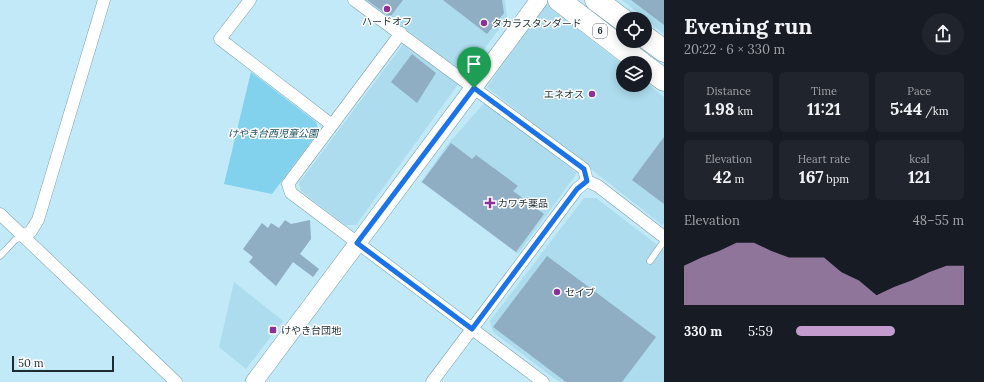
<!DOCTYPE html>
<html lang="en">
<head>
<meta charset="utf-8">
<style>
	:root { --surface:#171b24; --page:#20242c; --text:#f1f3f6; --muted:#9ea1a6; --accent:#c49bcd }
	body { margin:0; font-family:Lora,"Noto Sans JP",serif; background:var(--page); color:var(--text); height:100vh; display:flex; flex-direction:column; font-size:15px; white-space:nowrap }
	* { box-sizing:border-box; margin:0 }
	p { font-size:13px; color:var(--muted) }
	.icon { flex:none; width:22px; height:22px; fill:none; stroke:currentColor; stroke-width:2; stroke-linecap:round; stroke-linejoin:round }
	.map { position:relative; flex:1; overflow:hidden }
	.panel { display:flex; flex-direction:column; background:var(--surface); width:320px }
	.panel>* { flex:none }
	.buttons { position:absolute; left:616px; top:12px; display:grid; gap:8px }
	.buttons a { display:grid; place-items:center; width:36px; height:36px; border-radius:50%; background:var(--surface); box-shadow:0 2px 10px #0003; font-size:20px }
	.scale { position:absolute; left:12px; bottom:10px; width:102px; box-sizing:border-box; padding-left:4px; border:2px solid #1c2c31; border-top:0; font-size:11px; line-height:14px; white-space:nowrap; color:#1c2c31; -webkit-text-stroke:3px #fff; paint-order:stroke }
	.pin { position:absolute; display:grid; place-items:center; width:34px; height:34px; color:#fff; margin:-41px -17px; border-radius:50% 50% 50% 0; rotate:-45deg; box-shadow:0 0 4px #0007 }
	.pin .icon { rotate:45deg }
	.round { display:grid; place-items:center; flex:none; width:42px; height:42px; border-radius:21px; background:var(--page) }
	.headline { display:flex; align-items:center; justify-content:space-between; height:68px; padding:0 20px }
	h1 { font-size:22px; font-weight:700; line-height:30px }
	.stats { display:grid; grid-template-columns:repeat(3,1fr); gap:6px; height:68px; padding:4px 20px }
	.stats div { display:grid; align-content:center; border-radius:6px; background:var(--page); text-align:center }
	.stats b { font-size:17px; font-weight:700 }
	.stats small { font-size:11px; font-weight:400 }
	.stats p { font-size:11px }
	.chart { height:112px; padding:8px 20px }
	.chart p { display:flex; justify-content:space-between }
	.chart svg { width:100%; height:72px; margin-top:4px; fill:var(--accent); opacity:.7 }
	ul { padding:0 20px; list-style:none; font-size:13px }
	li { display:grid; grid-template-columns:64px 48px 1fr; align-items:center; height:30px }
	li i { height:10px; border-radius:5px; background:var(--accent) }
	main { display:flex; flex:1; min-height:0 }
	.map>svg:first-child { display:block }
	.built { fill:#acdced }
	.green { fill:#82d2ed }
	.building { fill:#8fadc3 }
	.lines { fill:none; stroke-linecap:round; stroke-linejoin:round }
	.lane-casing { stroke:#7aa0ad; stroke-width:7 }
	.street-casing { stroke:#7aa0ad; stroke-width:13 }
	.secondary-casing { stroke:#7aa0ad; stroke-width:18 }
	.highway-casing { stroke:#7aa0ad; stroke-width:23 }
	.lane { stroke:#fff; stroke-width:6 }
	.street { stroke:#fff; stroke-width:12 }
	.secondary { stroke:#fff; stroke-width:17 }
	.highway { stroke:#fff; stroke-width:22 }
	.route-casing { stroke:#fff; stroke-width:8 }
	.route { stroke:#1a73e8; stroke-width:5 }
	.poi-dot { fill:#8c309a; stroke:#fff; stroke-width:1.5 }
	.labels { text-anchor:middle; stroke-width:3; stroke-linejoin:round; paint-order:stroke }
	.shield { fill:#fff; stroke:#606b6f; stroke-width:1 }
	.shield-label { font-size:9px; font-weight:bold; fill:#1c2c31 }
	.poi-label { font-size:10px; fill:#1c2c31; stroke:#fff; text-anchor:start }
	.park-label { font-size:10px; font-style:italic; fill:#1a4f5e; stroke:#fff }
</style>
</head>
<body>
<main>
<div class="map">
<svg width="664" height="382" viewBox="0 0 664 382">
	<rect width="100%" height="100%" fill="#c1e9f7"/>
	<path class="built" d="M 364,0 L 505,0 L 507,18 L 466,74 Z
		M 622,0 L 664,0 L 664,34 Z
		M 546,3 L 623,65 L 623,85 L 645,85 L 645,82 L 664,97 L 664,223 L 662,225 L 487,87 Z
		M 404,43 L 459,83 L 356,225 L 345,225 L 301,191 L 299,183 Z
		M 486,101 L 577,173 L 518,254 L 421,182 L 448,144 Z
		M 584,198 L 596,198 L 664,250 L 664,382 L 559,382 L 493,332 L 490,321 Z
		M 234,282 L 283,321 L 246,369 L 219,347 Z"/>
	<path class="green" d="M 251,72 L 316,122 L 319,131 L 272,194 L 224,184 Z"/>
	<path class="building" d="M 367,0 L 403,0 L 390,17 Z
		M 443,0 L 502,0 L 504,13 L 487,34 Z
		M 631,0 L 664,0 L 664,25 Z
		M 412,54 L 436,73 L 417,103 L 391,82 Z
		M 664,137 L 664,204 L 632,180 Z
		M 451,143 L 472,159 L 476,155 L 518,186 L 513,191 L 544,214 L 516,252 L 422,182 Z
		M 285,220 L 291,224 L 310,220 L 311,239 L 300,254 L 319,269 L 313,277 L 293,262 L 276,286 L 249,262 L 253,257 L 243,249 L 262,223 L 268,228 L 271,223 L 279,228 Z
		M 547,256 L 656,337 L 622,382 L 566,382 L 493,327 Z"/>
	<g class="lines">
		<defs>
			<path id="lane" d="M 0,256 L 15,240 L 24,236
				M 650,261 L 664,241"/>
			<path id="street" d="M 250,0 L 220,39 L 332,125
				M 354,0 L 584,169 L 587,181
				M 401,33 L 288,184 L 291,193 L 543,382
				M 0,214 L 176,382
				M 24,236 L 31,231 L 38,220 L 104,0
				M 432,382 L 577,189 L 587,181 L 598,186 L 664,237"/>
			<path id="secondary" d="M 254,382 L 539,0"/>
			<path id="highway" d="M 559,0 L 641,63
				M 596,0 L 623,20
				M 645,37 L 664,51
				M 645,66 L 664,80"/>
		</defs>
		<use href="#lane" class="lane-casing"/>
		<use href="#street" class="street-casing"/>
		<use href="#secondary" class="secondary-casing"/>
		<use href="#highway" class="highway-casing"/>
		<use href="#lane" class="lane"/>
		<use href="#street" class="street"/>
		<use href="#secondary" class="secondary"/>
		<use href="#highway" class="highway"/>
	</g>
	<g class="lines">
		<defs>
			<path id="route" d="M 474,88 L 584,169 L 587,181 L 577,189 L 472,329 L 357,243 Z"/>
		</defs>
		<use href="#route" class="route-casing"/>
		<use href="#route" class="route"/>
	</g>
	<g class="poi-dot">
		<circle cx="387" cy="9" r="4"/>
		<circle cx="484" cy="23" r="4"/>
		<circle cx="592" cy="94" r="4"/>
		<path d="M488 197h4v4h4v4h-4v4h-4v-4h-4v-4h4z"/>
		<circle cx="557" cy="292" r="4"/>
		<rect x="269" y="326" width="8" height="8" rx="2"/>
	</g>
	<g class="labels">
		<rect class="shield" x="593" y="24" width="14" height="14" rx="3"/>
		<g class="shield-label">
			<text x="600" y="34">6</text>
		</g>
		<g class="poi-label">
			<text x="387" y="25" text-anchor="middle">ハードオフ</text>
			<text x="492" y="27">タカラスタンダード</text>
			<text x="584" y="98" text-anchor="end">エネオス</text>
			<text x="498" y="207">カワチ薬品</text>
			<text x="565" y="296">セイブ</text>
			<text x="281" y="334">けやき台団地</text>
		</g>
		<g class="park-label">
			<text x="273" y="137">けやき台西児童公園</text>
		</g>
	</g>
</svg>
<div class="buttons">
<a><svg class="icon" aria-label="locate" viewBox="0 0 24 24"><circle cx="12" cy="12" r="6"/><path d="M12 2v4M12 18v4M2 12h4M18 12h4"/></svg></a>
<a><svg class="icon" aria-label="layers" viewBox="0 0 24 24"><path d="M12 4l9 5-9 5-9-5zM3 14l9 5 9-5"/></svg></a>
</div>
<div class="scale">50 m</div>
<div class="pin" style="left:474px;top:88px;background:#1e9e55"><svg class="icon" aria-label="arrive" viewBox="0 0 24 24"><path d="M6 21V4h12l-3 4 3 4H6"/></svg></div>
</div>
<section class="panel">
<div class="headline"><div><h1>Evening run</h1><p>20:22 · 6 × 330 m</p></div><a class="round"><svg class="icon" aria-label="share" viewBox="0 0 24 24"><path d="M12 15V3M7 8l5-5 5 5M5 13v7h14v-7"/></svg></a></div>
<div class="stats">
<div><p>Distance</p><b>1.98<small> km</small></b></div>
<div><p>Time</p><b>11:21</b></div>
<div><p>Pace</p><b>5:44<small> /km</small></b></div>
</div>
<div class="stats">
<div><p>Elevation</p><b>42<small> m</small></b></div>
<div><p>Heart rate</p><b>167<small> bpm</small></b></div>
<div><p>kcal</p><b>121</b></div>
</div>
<div class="chart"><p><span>Elevation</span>48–55 m</p>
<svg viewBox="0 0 160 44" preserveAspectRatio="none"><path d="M0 44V20L10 15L20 11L30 6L40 6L50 11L60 15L70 15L80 15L90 24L100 29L110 38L120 33L130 29L140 24L150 20L160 20V44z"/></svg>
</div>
<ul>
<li><b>330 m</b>5:59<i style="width:59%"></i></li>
</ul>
</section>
</main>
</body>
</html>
